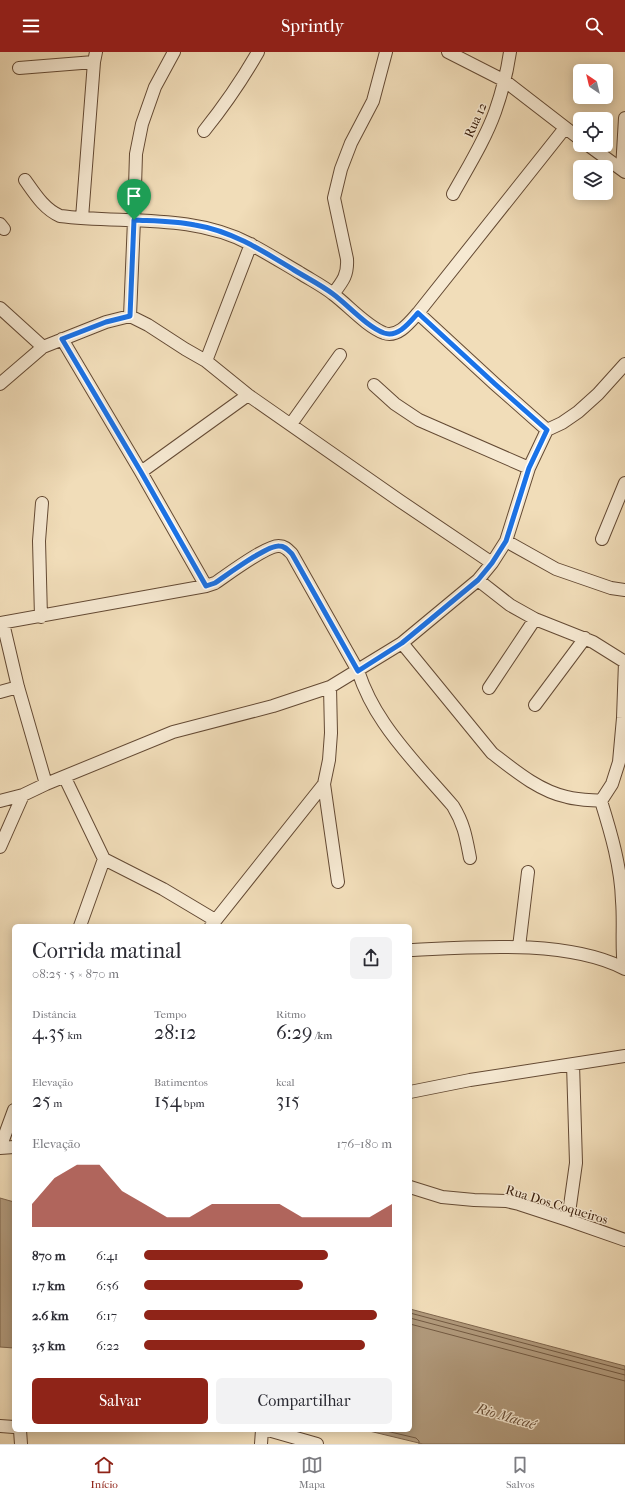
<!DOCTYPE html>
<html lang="pt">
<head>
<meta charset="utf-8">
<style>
	:root { --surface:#fff; --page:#f2f2f3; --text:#2b2b33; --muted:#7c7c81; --line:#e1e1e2; --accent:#8f2418 }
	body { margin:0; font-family:"IM FELL French Canon",serif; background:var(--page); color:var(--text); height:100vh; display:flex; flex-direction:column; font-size:15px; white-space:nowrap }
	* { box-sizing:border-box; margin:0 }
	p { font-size:13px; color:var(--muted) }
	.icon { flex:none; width:22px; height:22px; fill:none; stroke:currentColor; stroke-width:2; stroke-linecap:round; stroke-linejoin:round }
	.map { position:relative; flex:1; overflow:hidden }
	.panel { position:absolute; left:12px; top:872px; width:400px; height:508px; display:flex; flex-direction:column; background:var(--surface); border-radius:6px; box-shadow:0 2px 10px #0003 }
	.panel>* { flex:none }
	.needle { width:26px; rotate:325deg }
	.buttons { position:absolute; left:573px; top:12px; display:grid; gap:8px }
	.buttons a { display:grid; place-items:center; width:40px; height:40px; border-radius:6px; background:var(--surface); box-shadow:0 2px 10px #0003; font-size:20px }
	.pin { position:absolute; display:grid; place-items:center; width:34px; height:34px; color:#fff; margin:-41px -17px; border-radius:50% 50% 50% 0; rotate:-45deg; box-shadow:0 0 4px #0007 }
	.pin .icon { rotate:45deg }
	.round { display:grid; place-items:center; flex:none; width:42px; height:42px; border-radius:6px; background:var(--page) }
	.summary { display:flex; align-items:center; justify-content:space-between; height:68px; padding:0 20px }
	h1 { font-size:22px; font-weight:600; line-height:30px }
	.figures { display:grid; grid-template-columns:repeat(3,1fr); gap:6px; height:68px; padding:4px 20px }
	.figures div { display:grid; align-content:center }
	.figures b { font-size:20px; font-weight:600 }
	.figures small { font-size:11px; font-weight:400 }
	.figures p { font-size:11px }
	.chart { height:112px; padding:8px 20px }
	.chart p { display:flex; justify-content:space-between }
	.chart svg { width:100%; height:72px; margin-top:4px; fill:var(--accent); opacity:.7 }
	.primary-button { display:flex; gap:8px; margin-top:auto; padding:8px 20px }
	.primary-button a { flex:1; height:46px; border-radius:6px; background:var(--accent); color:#fff; font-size:16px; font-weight:600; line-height:46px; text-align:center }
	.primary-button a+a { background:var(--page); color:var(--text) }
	ul { padding:0 20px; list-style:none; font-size:13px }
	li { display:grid; grid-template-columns:64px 48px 1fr; align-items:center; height:30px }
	li i { height:10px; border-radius:5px; background:var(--accent) }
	header { display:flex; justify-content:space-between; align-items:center; height:52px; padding:0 20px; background:var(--accent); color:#fff; font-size:18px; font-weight:600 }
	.tabs { display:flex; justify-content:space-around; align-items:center; height:56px; border-top:1px solid var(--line); background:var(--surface); font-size:11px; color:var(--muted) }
	.tabs a { display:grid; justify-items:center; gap:2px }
	.tabs .selected { color:var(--accent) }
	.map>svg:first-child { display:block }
	.water { fill:#b19a7c; stroke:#7f664d }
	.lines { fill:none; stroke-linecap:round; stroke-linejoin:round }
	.shore { stroke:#735a42; stroke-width:1 }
	.street-casing { stroke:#644a34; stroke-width:14 }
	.street { stroke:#f6e9d2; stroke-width:12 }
	.route-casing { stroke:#fff; stroke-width:8 }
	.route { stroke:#1a73e8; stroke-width:5 }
	.labels { text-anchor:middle; stroke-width:3; stroke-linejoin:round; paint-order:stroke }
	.street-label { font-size:13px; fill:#351907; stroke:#f6e9d2 }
	.water-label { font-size:14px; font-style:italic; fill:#674d36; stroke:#f6e9d2 }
</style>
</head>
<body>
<header><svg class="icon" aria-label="menu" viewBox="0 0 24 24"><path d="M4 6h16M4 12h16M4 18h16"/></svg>Sprintly<svg class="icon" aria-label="search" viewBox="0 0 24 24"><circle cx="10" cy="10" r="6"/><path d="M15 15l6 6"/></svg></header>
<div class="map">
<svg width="625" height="1392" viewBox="0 0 625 1392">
	<rect width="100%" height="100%" fill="#f1ddb9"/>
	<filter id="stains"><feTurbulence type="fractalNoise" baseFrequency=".005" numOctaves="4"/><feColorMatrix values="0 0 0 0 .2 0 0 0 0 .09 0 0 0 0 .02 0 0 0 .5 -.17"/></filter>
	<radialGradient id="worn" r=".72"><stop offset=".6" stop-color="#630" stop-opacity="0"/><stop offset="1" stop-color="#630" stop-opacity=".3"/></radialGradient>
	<path class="water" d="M 0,1146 L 14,1150 L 14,1296 L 0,1295 Z
		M 410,1257 L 625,1314 L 625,1392 L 423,1392 L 365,1378 L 410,1378 Z"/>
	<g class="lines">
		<path class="shore" d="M 410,1261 L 625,1318
			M 410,1266 L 625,1323
			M 410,1272 L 625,1329
			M 382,1378 L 416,1386 L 419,1389 L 419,1392"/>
		<defs>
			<path id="street" d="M 448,0 L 505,29 L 580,87
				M 19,16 L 94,10
				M 204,79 C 224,54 242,28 258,0
				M 588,93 L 625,120
				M 622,117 L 625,66
				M 25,128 C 35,142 44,157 60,164 C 123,172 192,161 250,192 C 267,201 283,211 300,221 C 311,228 323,234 333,242 C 348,253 366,274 384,281 C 398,286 410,270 418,261 L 565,76
				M 453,142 C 468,115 485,88 495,60 C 502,40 507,21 510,0
				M 82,166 L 94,10 L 96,0
				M 0,172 L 4,177
				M 333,242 C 343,229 348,223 347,207 L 334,146 L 341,117 L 351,91 L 373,49 L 386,0
				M 0,256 L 43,295 L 106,270 L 130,264 L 148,273 L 185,297 L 206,309 L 248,343 L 400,449 L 492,511
				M 418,261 L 495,332 L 547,378
				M 130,264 L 134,168 L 136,102 L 142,72 L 155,35 L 174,0
				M 62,287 L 141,420 L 206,534
				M 206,309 L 251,192
				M 0,332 L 43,295
				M 374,333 L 395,352 L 419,368 L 529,416
				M 291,372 L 340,303
				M 141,420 L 248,343
				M 602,487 L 625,431
				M 506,489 L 556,517 L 611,536 L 625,538
				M 478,528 L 510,553 L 535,567 L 593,590 L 625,610
				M 41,565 L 39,489 L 42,451
				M 0,571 L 206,534 L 215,531 C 227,523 267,493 279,494 C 285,494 288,498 292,502 L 358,619 C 364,637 373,655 384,671 C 404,701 430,727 453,754 C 464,772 466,785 470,806
				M 3,571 L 18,635 L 46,732
				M 402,591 L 492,701 C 514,718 539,739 567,745 C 578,748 590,748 601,749
				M 489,636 L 535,567
				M 0,640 L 18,635
				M 535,653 L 585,586
				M 65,726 L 104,807 L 163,837 L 215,868
				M 324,732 L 338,830
				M 0,749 L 23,743 L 46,732 L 173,680 L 273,654 L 330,635 L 402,591 L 478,528 L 492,511 L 506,489 L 529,416 L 547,378 L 562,371 L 578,360 L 598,342 L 625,312
				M 0,795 L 23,743
				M 80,874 L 104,807
				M 211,874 L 324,732 L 329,708 L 331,681 L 330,635
				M 519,895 L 528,820
				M 410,898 C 473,895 568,887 625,917
				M 624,916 C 621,894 624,871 622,849 C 621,815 611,781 601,749 L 612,732 L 619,710 L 623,666 L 625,610
				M 410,1040 L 470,1028 L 625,1004
				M 0,1096 L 14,1058
				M 0,1096 L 14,1095
				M 410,1135 L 442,1145 L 474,1148 L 506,1149 L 519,1152 L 568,1168 L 625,1188
				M 568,1168 L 576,1111 L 573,1012
				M 0,1374 L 14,1375
				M 20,1378 L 21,1392
				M 268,1378 L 317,1392
				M 261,1392 L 262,1378"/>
		</defs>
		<use href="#street" class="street-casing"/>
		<use href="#street" class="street"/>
	</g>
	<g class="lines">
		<defs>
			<path id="route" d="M 134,168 C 154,169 175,169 195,173 C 232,179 263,199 294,218 C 307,226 321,233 333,242 C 348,253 366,274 384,281 C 398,286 410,270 418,261 L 495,332 L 547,378 L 529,416 L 506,489 L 492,511 L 478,528 L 425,572 L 402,591 L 358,619 L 292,502 C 288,498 285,494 279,494 C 267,493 227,523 215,531 L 206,534 L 141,420 L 62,287 L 106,270 L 130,264 Z"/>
		</defs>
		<use href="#route" class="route-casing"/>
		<use href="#route" class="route"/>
	</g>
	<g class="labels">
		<g class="street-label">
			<text transform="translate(475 68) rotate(-66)" y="5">Rua 12</text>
			<text transform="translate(557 1152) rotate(17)" y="5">Rua Dos Coqueiros</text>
		</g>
		<g class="water-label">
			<text transform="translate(506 1364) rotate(16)" y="5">Rio Macaé</text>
		</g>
	</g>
	<rect width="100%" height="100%" filter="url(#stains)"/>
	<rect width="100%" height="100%" fill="url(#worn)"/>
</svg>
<div class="buttons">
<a><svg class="needle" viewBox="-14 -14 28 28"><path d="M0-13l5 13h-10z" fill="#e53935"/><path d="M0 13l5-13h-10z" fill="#7c7c81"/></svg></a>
<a><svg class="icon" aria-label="locate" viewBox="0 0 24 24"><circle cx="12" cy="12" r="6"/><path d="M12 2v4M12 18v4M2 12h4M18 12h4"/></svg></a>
<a><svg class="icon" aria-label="layers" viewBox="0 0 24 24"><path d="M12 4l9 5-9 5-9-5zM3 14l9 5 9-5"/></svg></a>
</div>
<div class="pin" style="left:134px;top:168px;background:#1e9e55"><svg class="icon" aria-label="arrive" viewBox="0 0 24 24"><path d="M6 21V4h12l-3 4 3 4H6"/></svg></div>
<section class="panel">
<div class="summary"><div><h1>Corrida matinal</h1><p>08:25 · 5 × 870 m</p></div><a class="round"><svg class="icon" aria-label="share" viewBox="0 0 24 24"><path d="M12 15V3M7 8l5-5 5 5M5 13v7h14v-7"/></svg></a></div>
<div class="figures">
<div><p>Distância</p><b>4.35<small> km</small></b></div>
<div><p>Tempo</p><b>28:12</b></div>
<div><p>Ritmo</p><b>6:29<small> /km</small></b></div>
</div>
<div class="figures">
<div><p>Elevação</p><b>25<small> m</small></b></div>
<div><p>Batimentos</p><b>154<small> bpm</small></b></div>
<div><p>kcal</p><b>315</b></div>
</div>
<div class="chart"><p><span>Elevação</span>176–180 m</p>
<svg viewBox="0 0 160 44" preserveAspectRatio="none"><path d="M0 44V30L10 14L20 6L30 6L40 22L50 30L60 38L70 38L80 30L90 30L100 30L110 30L120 38L130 38L140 38L150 38L160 30V44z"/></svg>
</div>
<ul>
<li><b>870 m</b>6:41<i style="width:74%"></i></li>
<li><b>1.7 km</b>6:56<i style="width:64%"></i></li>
<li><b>2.6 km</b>6:17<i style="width:94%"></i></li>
<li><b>3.5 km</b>6:22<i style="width:89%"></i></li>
</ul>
<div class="primary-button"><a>Salvar</a><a>Compartilhar</a></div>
</section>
</div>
<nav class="tabs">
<a class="selected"><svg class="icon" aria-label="home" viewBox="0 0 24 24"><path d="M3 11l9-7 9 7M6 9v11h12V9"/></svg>Início</a>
<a><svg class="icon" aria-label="map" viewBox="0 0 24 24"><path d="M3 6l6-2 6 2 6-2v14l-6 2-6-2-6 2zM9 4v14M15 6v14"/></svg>Mapa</a>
<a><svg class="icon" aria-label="saved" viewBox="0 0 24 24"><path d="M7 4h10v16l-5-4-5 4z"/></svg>Salvos</a>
</nav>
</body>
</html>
